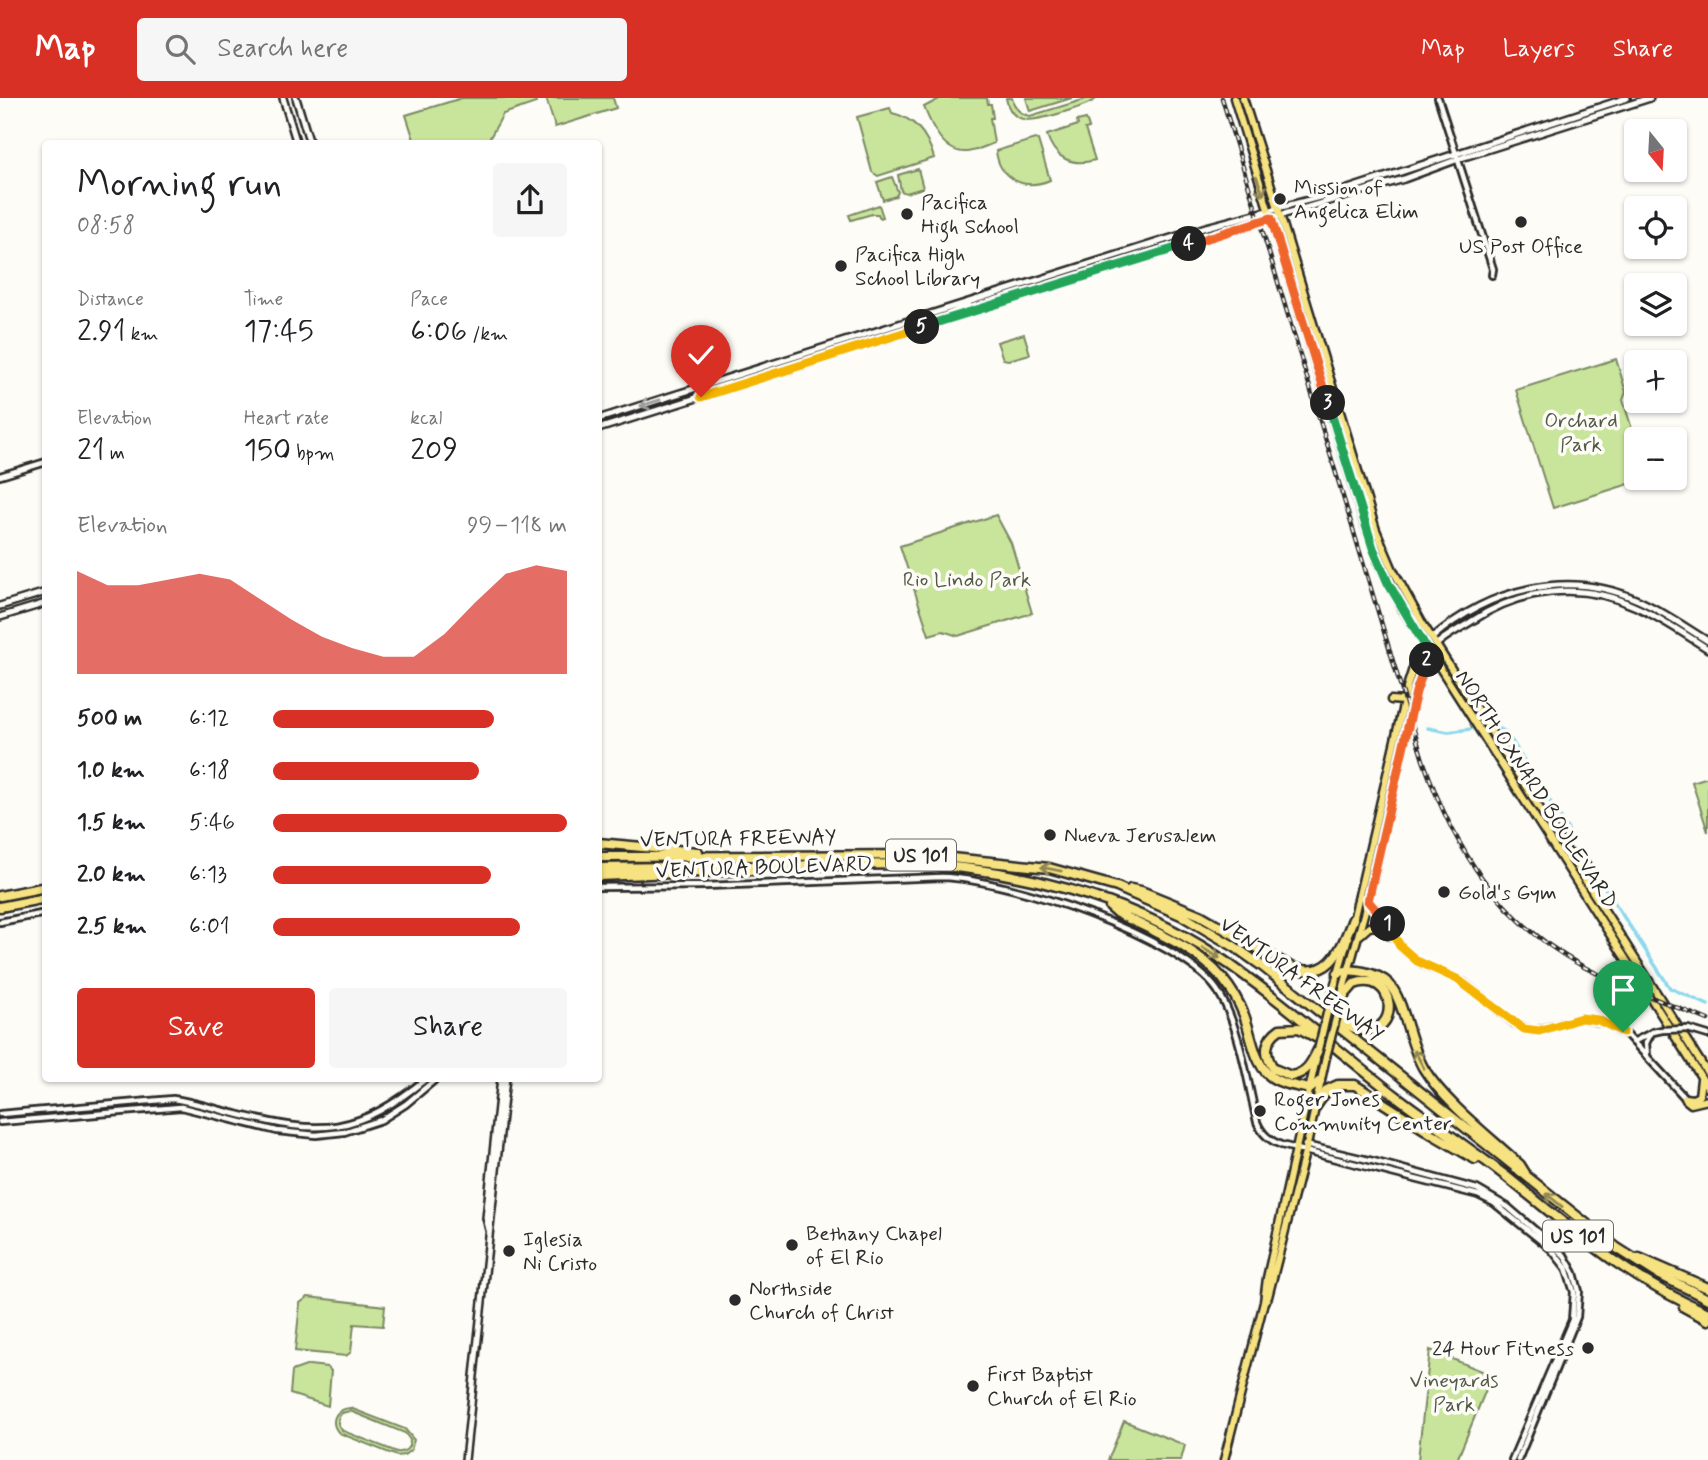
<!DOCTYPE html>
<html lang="en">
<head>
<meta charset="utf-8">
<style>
	:root { --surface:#fff; --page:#f6f6f6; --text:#202124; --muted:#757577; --accent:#d93025 }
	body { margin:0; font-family:Mynerve,sans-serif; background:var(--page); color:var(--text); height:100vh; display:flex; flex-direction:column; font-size:26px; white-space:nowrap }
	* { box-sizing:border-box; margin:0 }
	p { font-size:23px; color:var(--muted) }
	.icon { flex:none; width:38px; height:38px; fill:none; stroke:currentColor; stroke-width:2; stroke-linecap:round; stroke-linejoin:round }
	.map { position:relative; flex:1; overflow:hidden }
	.side { position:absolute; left:42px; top:42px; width:560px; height:942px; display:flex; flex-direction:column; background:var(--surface); border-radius:7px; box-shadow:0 2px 5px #0004 }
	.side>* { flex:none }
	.needle { width:46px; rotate:162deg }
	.controls { position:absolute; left:1624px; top:21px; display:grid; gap:14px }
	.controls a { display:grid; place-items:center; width:63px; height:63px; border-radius:7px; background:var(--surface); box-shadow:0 2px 5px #0004; font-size:35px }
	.pin { position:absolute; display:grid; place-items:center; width:60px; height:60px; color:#fff; margin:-72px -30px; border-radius:50% 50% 50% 0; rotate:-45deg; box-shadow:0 0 7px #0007 }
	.pin .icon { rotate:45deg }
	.km { position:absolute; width:35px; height:35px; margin:-18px; border-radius:50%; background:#222; color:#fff; font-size:19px; line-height:35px; text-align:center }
	.round { display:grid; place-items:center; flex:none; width:74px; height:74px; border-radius:7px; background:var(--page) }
	.head { display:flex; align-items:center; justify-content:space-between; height:119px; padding:0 35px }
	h1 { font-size:38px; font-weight:600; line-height:52px }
	.metrics { display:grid; grid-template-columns:repeat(3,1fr); gap:10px; height:119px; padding:7px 35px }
	.metrics div { display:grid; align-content:center }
	.metrics b { font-size:30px; font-weight:600 }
	.metrics small { font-size:19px; font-weight:400 }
	.metrics p { font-size:19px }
	.chart { height:196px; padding:14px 35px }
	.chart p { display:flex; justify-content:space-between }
	.chart svg { width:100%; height:126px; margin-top:7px; fill:var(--accent); opacity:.7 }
	.primary-button { display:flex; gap:14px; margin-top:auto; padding:14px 35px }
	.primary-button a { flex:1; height:80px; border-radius:7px; background:var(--accent); color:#fff; font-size:28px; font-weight:600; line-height:80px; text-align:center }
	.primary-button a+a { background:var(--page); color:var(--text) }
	ul { padding:0 35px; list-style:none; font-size:23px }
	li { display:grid; grid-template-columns:112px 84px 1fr; align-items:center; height:52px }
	li i { height:18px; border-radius:9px; background:var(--accent) }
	header { display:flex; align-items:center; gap:42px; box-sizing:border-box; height:98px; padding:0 35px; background:var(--accent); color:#fff }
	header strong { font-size:33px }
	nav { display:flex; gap:38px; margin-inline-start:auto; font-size:24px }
	.search { width:490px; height:63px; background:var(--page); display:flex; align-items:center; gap:18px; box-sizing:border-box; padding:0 24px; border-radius:7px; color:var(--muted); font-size:26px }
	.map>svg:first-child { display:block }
	.green { fill:#c9e59c; stroke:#7a8864; stroke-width:2; fill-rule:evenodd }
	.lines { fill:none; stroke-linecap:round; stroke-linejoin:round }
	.canal { stroke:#8dd8ed; stroke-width:3.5 }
	.tertiary-casing { stroke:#2b2b2b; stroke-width:10 }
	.secondary-casing { stroke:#2b2b2b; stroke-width:10 }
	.primary-casing { stroke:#2b2b2b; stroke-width:11 }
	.motorway-casing { stroke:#2b2b2b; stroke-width:13 }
	.tertiary { stroke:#fdfcf7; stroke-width:4.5 }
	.secondary { stroke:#fdfcf7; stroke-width:5 }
	.primary { stroke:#f7e281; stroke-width:6 }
	.motorway { stroke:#f7e281; stroke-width:8 }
	.rail-casing { stroke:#2b2b2b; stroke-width:4.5 }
	.rail { stroke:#fdfcf7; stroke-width:2; stroke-dasharray:5; stroke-linecap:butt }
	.tertiary-bridge-casing { stroke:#2b2b2b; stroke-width:10; stroke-linecap:butt }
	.primary-bridge-casing { stroke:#2b2b2b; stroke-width:11; stroke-linecap:butt }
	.tertiary-bridge { stroke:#fdfcf7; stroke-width:4.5 }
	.primary-bridge { stroke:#f7e281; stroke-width:6 }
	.oneway { stroke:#918656 }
	.oneway2 { stroke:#9e9e9b }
	.split-1-casing { stroke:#fff; stroke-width:14 }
	.split-2-casing { stroke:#fff; stroke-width:14 }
	.split-3-casing { stroke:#fff; stroke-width:14 }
	.split-4-casing { stroke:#fff; stroke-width:14 }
	.split-5-casing { stroke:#fff; stroke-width:14 }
	.split-6-casing { stroke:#fff; stroke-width:14 }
	.split-1 { stroke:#f5b400; stroke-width:9 }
	.split-2 { stroke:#f0652b; stroke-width:9 }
	.split-3 { stroke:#22a559; stroke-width:9 }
	.split-4 { stroke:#f0652b; stroke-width:9 }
	.split-5 { stroke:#22a559; stroke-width:9 }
	.split-6 { stroke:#f5b400; stroke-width:9 }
	.poi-dot { fill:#2b2b2b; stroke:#fdfcf7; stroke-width:2.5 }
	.labels { text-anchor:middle; stroke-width:7; stroke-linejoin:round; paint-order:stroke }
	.shield { fill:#fdfcf7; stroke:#6a6a68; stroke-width:2 }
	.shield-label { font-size:19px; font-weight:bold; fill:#2b2b2b }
	.poi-label { font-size:21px; fill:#2b2b2b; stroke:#fdfcf7; text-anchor:start }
	.park-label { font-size:21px; fill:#525a47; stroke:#fdfcf7 }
	.street-label { font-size:21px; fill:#2b2b2b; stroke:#fdfcf7 }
</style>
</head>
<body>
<header>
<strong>Map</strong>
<div class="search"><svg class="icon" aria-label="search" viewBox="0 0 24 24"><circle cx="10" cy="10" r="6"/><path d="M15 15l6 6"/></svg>Search here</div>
<nav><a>Map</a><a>Layers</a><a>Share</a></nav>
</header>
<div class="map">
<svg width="1708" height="1362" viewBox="0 0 1708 1362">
	<rect width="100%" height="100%" fill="#fdfcf7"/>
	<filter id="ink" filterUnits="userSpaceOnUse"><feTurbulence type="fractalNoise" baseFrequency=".0143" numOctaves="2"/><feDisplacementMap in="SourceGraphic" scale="14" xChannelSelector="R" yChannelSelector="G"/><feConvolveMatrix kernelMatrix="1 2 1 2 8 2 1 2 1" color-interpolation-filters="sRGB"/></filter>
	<g filter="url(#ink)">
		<path class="green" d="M 462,0 L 534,0 L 536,5 L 503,16 L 487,45 L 415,45 L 406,17 Z
			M 546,0 L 613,0 L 616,10 L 555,29 Z
			M 941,0 L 987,0 L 988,6 L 991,6 L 993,20 L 990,20 L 994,45 C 986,48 976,53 967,54 C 944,56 931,27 924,9 Z
			M 1006,0 L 1012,0 C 1014,10 1020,16 1030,18 L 1089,0 L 1098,0 C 1087,8 1073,11 1061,15 C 1039,21 1012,32 1006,0 Z
			M 1026,0 L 1072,0 L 1030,13 Z
			M 890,10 L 892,15 C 915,20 928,38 934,60 L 878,78 L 872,74 L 857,19 Z
			M 1086,21 L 1089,30 L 1085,31 L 1095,62 C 1072,69 1054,60 1047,37 L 1078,27 L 1077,23 Z
			M 1035,41 L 1038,42 L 1050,82 C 1024,93 999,81 996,53 Z
			M 918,71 L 923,90 L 906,95 L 901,93 L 898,77 Z
			M 892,79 L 898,94 L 896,98 L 883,102 L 877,84 Z
			M 879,107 L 883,119 L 880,120 L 878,116 L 872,116 L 851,122 L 849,117 Z
			M 1024,236 L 1030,256 L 1008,262 L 1003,261 L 997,244 Z
			M 1616,261 L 1626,294 L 1623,302 L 1636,344 L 1636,380 L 1648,380 L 1553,410 L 1516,292 Z
			M 996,417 L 1011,445 L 1032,515 L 958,538 L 943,533 L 929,537 L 900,448 Z
			M 1708,679 L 1708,734 L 1692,684 Z
			M 308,1199 L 385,1208 L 383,1228 L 354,1226 L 351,1254 L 346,1258 L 295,1253 L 300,1205 Z
			M 1430,1252 L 1492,1277 L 1457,1362 L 1418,1362 Z
			M 309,1267 L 327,1269 L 331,1273 L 328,1308 L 290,1296 L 292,1273 Z
			M 350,1310 L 405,1331 L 414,1342 L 411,1352 L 404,1357 L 397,1358 L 339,1335 C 329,1324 335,1311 350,1310 ZM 350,1313 L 405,1335 L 410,1342 C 410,1350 405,1355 397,1354 L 343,1333 C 337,1328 336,1321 342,1315 Z
			M 1124,1323 L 1185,1347 L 1181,1362 L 1108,1362 Z"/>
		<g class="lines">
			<path class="canal" d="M 1428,630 L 1448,634 L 1471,631
				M 1500,631 L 1506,634 L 1573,740
				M 1590,767 L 1670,890 L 1708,907"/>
			<defs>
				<path id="tertiary" d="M 1438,0 L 1493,171 L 1492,177
					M 0,378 L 46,364
					M 598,789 L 705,788 L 942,779 C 1007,781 1179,838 1217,892 C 1239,924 1248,986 1257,1024 C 1262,1036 1269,1042 1281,1047 L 1478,1097 L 1494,1105 L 1551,1151 L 1566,1170 L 1574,1194 L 1572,1222 L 1512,1362
					M 1360,797 L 1378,812 L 1400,848 L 1412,859 L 1423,867 L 1463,884 L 1515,926 L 1533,933 L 1581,920 L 1608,926 L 1627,937 L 1685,1000
					M 0,824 L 46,815
					M 1688,931 L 1708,937
					M 1633,944 L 1653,934 L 1662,932
					M 1647,958 L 1646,945 L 1652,934
					M 0,1016 L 173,1001 C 195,1004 214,1011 236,1016 C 322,1038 357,1037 427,980
					M 0,1024 L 181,1009 L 277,1033 L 316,1037 L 344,1034 L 381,1022 L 406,1006 L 437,980
					M 1305,1047 L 1373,1063 L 1477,1091 L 1508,1109 L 1564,1157 L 1574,1175 L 1579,1193 L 1577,1219 L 1518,1362"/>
				<path id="secondary" d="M 283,0 L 297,46
					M 296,0 L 310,46
					M 1174,151 L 1175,146 L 1196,134
					M 941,223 C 947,213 962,215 969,205
					M 598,321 L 1206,129 L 1339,94 L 1627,0
					M 598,331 L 1271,120 L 1404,81 L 1464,59 L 1650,0
					M 0,508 L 46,494
					M 0,519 L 46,505
					M 1432,540 C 1489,491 1567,470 1638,502 C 1663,513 1685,529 1708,543
					M 1436,547 C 1446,537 1460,531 1472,523 C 1520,491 1580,483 1634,508 C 1660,519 1684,536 1708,551
					M 489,1132 L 486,1120 L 501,980
					M 465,1362 L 506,980"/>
				<path id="primary" d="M 1234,0 L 1364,424 L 1381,470 L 1403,512 L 1708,990
					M 1243,0 L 1278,110 L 1376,432 L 1393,472 L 1421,523 L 1708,976
					M 1391,602 L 1404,603
					M 1571,756 L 1575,761 L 1584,763
					M 1586,766 L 1584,772 L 1589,784
					M 1353,823 L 1408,586 L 1416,561 L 1426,547
					M 1360,837 L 1369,829 L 1376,828 L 1388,837 L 1394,838
					M 1341,899 L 1368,802 L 1417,588 L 1431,555
					M 1330,903 L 1348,840
					M 1685,1000 L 1693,1001 L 1699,998 L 1701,981
					M 1686,1002 L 1691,1006 L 1708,1002
					M 1264,1204 L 1268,1199 L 1307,1047 L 1326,959
					M 1224,1362 L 1264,1204 L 1267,1180 L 1316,961"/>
				<path id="motorway" d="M 598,745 L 698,754
					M 598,759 L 922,757 L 1049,770 L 1117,789 L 1181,817 L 1235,849 L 1262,868 L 1617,1150 L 1658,1176 L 1708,1201
					M 598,770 L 906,766 C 1009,768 1130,800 1217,858 C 1280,900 1336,952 1396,998 C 1433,1026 1471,1051 1507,1079 C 1574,1133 1627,1181 1708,1215
					M 598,778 L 753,772
					M 1131,791 L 1141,793 L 1200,817 L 1289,868 C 1330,885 1341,851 1353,821
					M 0,798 L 46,789
					M 0,809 L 46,800
					M 1110,809 L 1117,815 C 1152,833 1196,849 1222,880 C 1231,891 1239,904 1244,917 C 1251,935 1254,964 1269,977 C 1279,986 1297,988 1310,991 L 1320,983
					M 1338,875 C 1352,869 1378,875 1389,886 C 1405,904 1409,947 1424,971 C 1445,1005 1490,1039 1520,1067 L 1525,1075
					M 1336,919 C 1344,924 1352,931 1361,932 C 1401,939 1397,871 1354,886 L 1341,901
					M 1318,952 C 1311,966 1307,975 1291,978 L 1274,971 C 1263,956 1265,941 1280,931 L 1299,930 L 1319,941
					M 1314,1011 L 1327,992 L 1338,987 L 1355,987 L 1432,1036 L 1475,1061
					M 1639,1160 L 1708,1190
					M 1684,1209 L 1708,1222"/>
			</defs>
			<use href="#tertiary" class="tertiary-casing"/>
			<use href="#secondary" class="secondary-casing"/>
			<use href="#primary" class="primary-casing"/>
			<use href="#motorway" class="motorway-casing"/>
			<use href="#tertiary" class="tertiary"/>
			<use href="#secondary" class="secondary"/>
			<use href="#primary" class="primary"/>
			<use href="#motorway" class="motorway"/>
			<defs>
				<path id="rail" d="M 1222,0 L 1423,662 C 1454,751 1499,823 1584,869 C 1624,890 1667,905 1708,922"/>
			</defs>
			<use href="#rail" class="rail-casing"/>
			<use href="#rail" class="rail"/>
			<defs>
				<path id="tertiary-bridge" d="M 1662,932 L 1688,931"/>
				<path id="primary-bridge" d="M 1318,952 L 1330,903
					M 1326,959 L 1339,909"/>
			</defs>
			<use href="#tertiary-bridge" class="tertiary-bridge-casing"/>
			<use href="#primary-bridge" class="primary-bridge-casing"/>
			<use href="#tertiary-bridge" class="tertiary-bridge"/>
			<use href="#primary-bridge" class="primary-bridge"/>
		</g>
		<defs><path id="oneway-shaft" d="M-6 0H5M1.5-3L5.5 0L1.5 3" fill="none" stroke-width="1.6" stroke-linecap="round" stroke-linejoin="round" transform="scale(1.75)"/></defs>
		<g class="oneway">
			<use href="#oneway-shaft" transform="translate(1260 88) rotate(70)"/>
			<use href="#oneway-shaft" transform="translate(1051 771) rotate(-169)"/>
			<use href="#oneway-shaft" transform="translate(1211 855) rotate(31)"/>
			<use href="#oneway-shaft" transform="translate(1419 961) rotate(-118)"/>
			<use href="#oneway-shaft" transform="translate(1554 1102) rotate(-141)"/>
		</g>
		<use class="oneway2" href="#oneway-shaft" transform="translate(650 305) rotate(163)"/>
	</g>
	<g class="lines" filter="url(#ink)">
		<defs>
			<path id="split-1" d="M 1388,826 L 1400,848 L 1417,863 L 1457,881 L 1524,931 L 1539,933 L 1581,920 L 1598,922 L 1623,934"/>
			<path id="split-2" d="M 1388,826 L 1368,803 L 1416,594 L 1427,562"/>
			<path id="split-3" d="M 1328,305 L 1373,450 L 1388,485 L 1430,556 L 1427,562"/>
			<path id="split-4" d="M 1189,146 L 1271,120 L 1328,305"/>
			<path id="split-5" d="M 922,229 L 1189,146"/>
			<path id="split-6" d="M 701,299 L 922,229"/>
		</defs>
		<use href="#split-1" class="split-1-casing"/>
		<use href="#split-2" class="split-2-casing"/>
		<use href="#split-3" class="split-3-casing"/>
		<use href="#split-4" class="split-4-casing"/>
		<use href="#split-5" class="split-5-casing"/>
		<use href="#split-6" class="split-6-casing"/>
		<use href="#split-1" class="split-1"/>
		<use href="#split-2" class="split-2"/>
		<use href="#split-3" class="split-3"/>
		<use href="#split-4" class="split-4"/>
		<use href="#split-5" class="split-5"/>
		<use href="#split-6" class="split-6"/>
	</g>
	<g class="poi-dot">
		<circle cx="1280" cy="101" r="7"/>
		<circle cx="907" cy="116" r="7"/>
		<circle cx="1521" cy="124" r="7"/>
		<circle cx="841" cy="168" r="7"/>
		<circle cx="1050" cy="737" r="7"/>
		<circle cx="1444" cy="794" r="7"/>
		<circle cx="1260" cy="1013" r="7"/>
		<circle cx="792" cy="1147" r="7"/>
		<circle cx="509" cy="1153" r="7"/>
		<circle cx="735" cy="1202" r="7"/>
		<circle cx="1588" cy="1250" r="7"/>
		<circle cx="973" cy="1288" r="7"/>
	</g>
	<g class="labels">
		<g class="shield">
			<rect x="886" y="741.5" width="70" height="31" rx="5"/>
			<rect x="1543" y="1122.5" width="70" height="31" rx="5"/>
		</g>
		<g class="shield-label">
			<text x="921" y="764">US 101</text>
			<text x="1578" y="1145">US 101</text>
		</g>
		<g class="poi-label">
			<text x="1294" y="96">Mission of<tspan x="1294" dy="24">Angelica Elim</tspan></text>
			<text x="921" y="111">Pacifica<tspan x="921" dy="24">High School</tspan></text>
			<text x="1521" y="155" text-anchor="middle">US Post Office</text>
			<text x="855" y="163">Pacifica High<tspan x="855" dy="24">School Library</tspan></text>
			<text x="1064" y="744">Nueva Jerusalem</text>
			<text x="1458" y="801">Gold's Gym</text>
			<text x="1274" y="1008">Roger Jones<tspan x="1274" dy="24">Community Center</tspan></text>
			<text x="806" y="1142">Bethany Chapel<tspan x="806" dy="24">of El Rio</tspan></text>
			<text x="523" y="1148">Iglesia<tspan x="523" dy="24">Ni Cristo</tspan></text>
			<text x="749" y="1197">Northside<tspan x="749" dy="24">Church of Christ</tspan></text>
			<text x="1574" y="1257" text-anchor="end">24 Hour Fitness</text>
			<text x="987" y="1283">First Baptist<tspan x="987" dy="24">Church of El Rio</tspan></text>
		</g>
		<g class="park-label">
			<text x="1581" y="329">Orchard<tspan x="1581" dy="24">Park</tspan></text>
			<text x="967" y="488">Rio Lindo Park</text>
			<text x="1454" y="1289">Vineyards<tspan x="1454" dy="24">Park</tspan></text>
		</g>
		<g class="street-label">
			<text transform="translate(1537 691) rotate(57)" y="7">NORTH OXNARD BOULEVARD</text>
			<text transform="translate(738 740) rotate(-1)" y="7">VENTURA FREEWAY</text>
			<text transform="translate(764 769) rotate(-2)" y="7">VENTURA BOULEVARD</text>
			<text transform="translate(1302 881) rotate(36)" y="7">VENTURA FREEWAY</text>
		</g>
	</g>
</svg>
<div class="controls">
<a><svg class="needle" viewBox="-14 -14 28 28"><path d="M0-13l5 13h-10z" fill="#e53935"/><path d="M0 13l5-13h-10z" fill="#757577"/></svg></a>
<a><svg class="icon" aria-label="locate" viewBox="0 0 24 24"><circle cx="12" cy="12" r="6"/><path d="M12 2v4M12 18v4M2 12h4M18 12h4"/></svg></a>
<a><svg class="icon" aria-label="layers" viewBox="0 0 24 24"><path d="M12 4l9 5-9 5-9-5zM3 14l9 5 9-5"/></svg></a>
<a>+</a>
<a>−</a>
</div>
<div class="pin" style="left:1623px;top:934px;background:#1e9e55"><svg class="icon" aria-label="arrive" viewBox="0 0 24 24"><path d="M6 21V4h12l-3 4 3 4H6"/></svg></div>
<div class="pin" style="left:701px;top:299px;background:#d93025"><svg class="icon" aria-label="check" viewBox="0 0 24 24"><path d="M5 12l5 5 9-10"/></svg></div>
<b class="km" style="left:1388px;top:826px">1</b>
<b class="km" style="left:1427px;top:562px">2</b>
<b class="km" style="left:1328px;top:305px">3</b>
<b class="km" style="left:1189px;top:146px">4</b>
<b class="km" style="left:922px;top:229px">5</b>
<section class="side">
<div class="head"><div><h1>Morning run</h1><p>08:58</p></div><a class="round"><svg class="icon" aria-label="share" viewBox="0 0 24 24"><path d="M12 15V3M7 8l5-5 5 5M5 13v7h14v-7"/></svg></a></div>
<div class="metrics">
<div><p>Distance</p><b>2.91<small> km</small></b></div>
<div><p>Time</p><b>17:45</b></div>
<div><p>Pace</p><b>6:06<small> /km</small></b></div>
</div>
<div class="metrics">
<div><p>Elevation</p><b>21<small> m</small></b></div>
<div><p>Heart rate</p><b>150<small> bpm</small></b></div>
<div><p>kcal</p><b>209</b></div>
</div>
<div class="chart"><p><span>Elevation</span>99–118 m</p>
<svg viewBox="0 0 160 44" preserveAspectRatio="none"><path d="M0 44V8L10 13L20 13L30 11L40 9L50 11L60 18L70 25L80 31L90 35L100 38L110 38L120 30L130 19L140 9L150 6L160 8V44z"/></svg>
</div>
<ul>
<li><b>500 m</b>6:12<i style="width:75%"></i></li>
<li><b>1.0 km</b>6:18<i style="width:70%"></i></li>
<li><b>1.5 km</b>5:46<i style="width:100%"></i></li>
<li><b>2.0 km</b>6:13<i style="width:74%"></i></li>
<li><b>2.5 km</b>6:01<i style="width:84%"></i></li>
</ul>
<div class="primary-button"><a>Save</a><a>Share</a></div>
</section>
</div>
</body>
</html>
